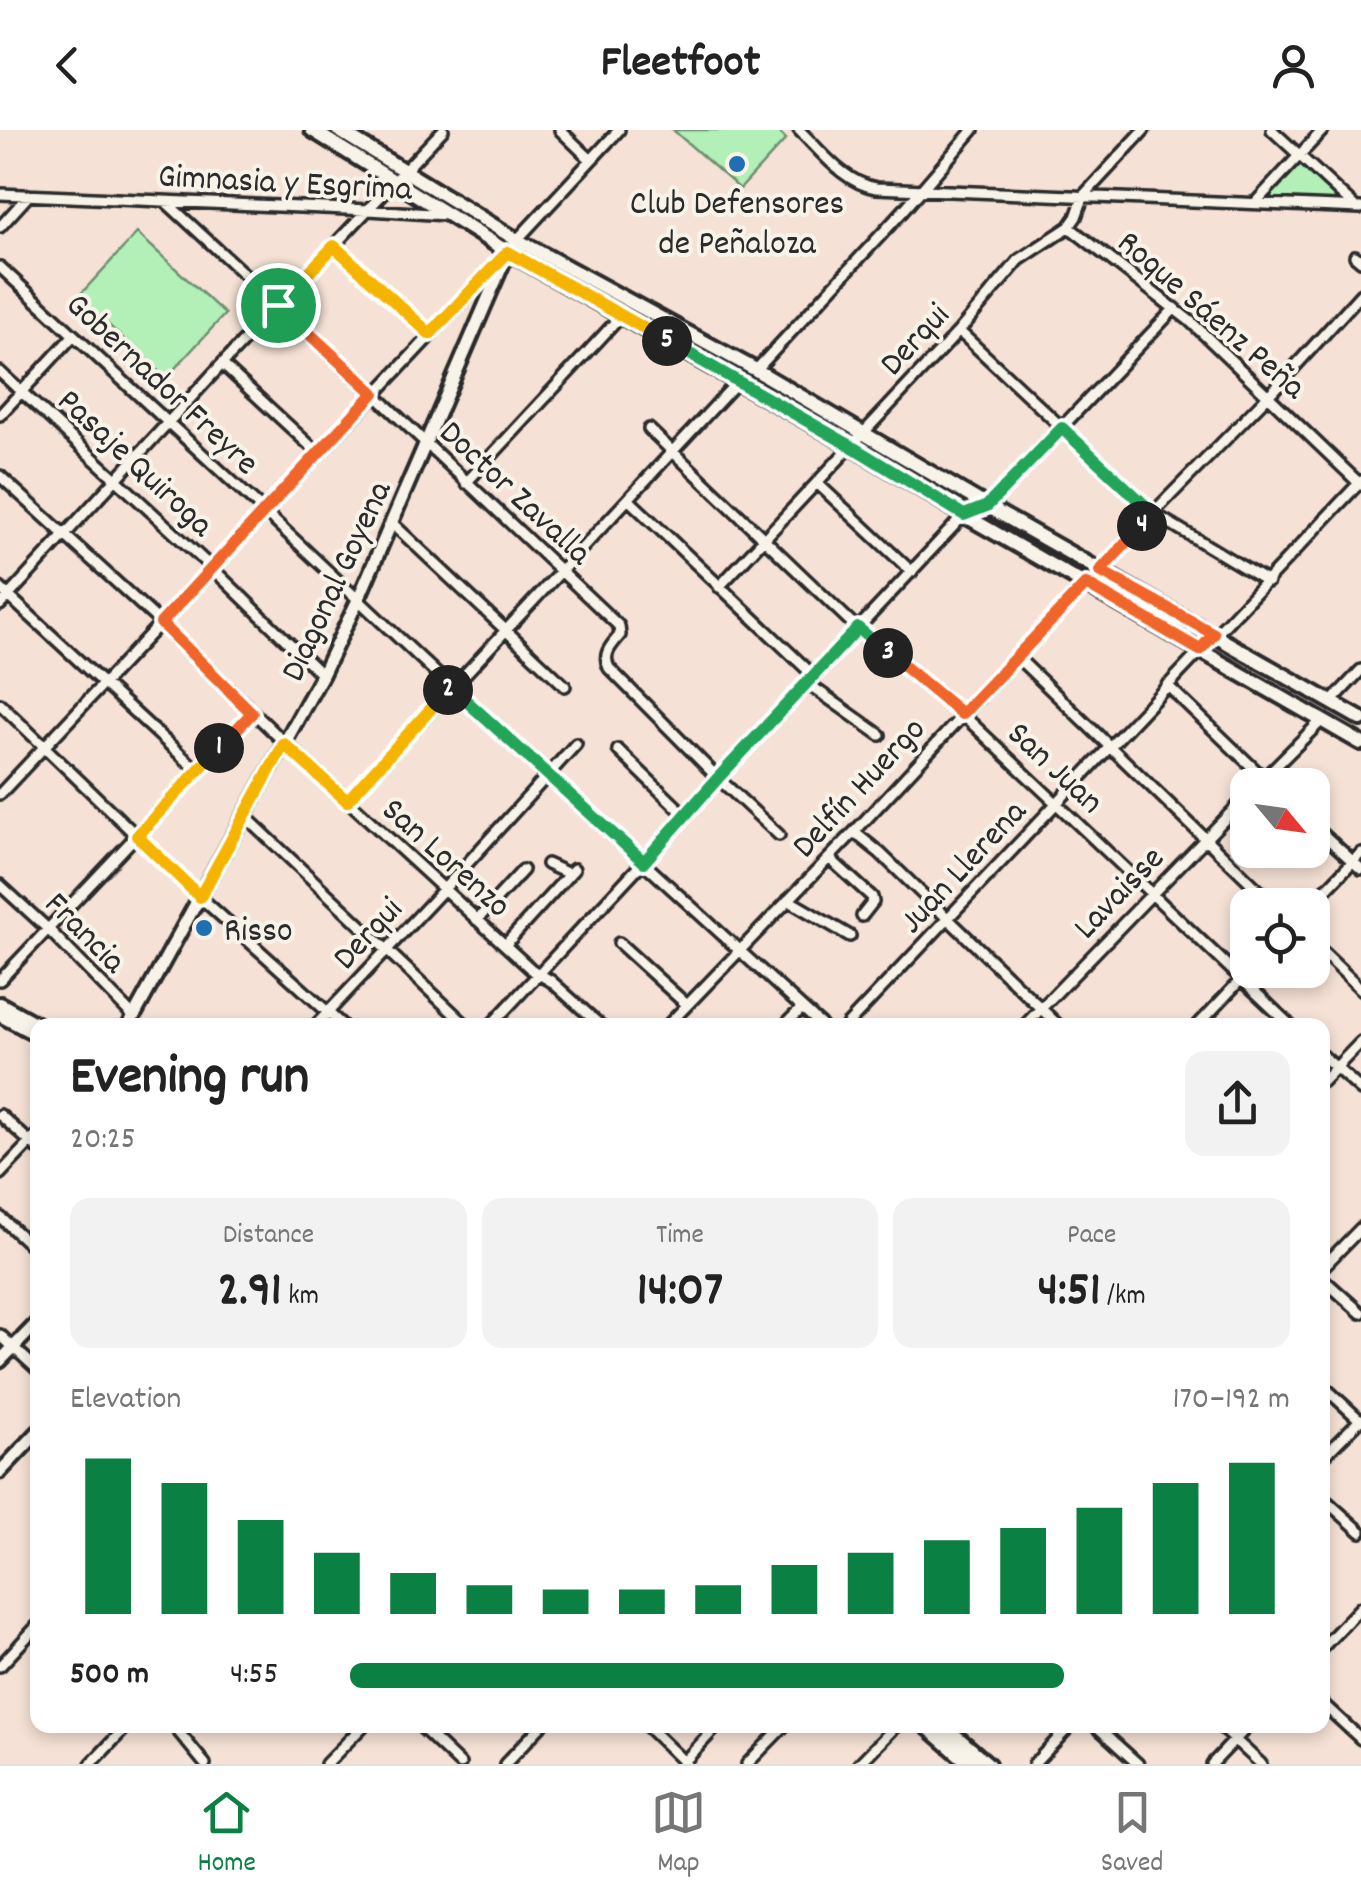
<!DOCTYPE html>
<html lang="en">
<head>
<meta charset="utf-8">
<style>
	:root { --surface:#fff; --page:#f2f2f2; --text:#222; --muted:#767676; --line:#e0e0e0; --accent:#0b8043 }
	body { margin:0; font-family:Dekko,sans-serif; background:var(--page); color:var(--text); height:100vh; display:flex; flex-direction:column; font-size:38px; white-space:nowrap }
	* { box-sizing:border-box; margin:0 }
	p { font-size:32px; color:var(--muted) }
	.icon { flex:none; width:55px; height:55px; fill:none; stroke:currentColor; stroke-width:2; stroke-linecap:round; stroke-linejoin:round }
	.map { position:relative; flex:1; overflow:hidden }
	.panel { position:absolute; left:30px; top:888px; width:1300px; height:715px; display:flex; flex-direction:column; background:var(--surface); border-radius:20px; box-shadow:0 5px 15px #0003 }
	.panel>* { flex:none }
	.needle { width:65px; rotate:119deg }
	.buttons { position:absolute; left:1230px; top:638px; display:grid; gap:20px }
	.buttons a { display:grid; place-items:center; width:100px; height:100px; border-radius:20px; background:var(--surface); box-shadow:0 5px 15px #0003; font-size:50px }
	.pin { position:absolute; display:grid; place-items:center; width:85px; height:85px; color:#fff; margin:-42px; border:5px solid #fff; border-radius:50%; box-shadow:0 2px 10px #0007 }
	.km { position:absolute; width:50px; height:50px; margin:-25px; border-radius:50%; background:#222; color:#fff; font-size:28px; line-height:50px; text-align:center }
	.round { display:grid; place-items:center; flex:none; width:105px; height:105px; border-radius:20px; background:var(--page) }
	.headline { display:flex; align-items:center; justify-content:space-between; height:170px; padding:0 40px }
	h1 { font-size:55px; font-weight:700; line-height:75px }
	.stats { display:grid; grid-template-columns:repeat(3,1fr); gap:15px; height:170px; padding:10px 40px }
	.stats div { display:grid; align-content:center; border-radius:20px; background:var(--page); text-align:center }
	.stats b { font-size:50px; font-weight:700 }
	.stats small { font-size:28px; font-weight:400 }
	.stats p { font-size:28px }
	.chart { height:280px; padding:20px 40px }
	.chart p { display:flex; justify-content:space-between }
	.chart svg { width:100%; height:180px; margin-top:10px; stroke:var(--accent); stroke-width:6 }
	ul { padding:0 40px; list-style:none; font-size:32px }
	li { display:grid; grid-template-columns:160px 120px 1fr; align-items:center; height:75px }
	li i { height:25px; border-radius:12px; background:var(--accent) }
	header { display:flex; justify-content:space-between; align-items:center; height:130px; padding:0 40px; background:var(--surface); font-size:45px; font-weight:700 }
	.menu { display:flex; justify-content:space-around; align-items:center; height:140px; border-top:2px solid var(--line); background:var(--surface); font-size:28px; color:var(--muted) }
	.menu a { display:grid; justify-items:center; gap:5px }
	.menu .on { color:var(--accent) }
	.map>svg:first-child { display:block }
	.green { fill:#b2f0b7; stroke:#6e8e71; stroke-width:2.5 }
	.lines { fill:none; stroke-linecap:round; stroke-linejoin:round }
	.minor-casing { stroke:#2b2b2b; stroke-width:16 }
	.tertiary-casing { stroke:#2b2b2b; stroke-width:19 }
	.secondary-casing { stroke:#2b2b2b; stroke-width:20 }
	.minor { stroke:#f7f3e8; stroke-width:9 }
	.tertiary { stroke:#f7f3e8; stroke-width:11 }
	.secondary { stroke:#f7f3e8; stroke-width:12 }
	.split-1-casing { stroke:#fff; stroke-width:20 }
	.split-2-casing { stroke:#fff; stroke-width:20 }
	.split-3-casing { stroke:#fff; stroke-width:20 }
	.split-4-casing { stroke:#fff; stroke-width:20 }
	.split-5-casing { stroke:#fff; stroke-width:20 }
	.split-6-casing { stroke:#fff; stroke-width:20 }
	.split-1 { stroke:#f0652b; stroke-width:12 }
	.split-2 { stroke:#f5b400; stroke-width:12 }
	.split-3 { stroke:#22a559; stroke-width:12 }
	.split-4 { stroke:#f0652b; stroke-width:12 }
	.split-5 { stroke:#22a559; stroke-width:12 }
	.split-6 { stroke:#f5b400; stroke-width:12 }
	.poi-dot { fill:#1f6fb2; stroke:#f7f3e8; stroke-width:4 }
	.labels { text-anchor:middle; stroke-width:8; stroke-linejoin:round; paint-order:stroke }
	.street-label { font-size:35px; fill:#2b2b2b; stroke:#f7f3e8 }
	.poi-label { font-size:35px; fill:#2b2b2b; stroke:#f7f3e8 }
</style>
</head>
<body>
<header><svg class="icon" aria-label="back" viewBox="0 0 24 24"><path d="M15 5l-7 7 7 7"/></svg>Fleetfoot<svg class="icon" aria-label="person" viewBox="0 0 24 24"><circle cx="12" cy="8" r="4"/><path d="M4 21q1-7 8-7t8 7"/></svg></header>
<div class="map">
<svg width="1361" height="1634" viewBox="0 0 1361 1634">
	<rect width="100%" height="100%" fill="#f5e1d5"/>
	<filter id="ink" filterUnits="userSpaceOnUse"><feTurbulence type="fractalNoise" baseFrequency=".01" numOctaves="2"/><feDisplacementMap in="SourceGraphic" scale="20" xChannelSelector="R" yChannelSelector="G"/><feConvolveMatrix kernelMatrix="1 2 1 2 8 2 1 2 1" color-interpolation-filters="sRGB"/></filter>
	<g filter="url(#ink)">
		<path class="green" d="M 673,0 L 777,0 L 786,9 L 740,59 Z
			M 1298,31 L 1336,65 L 1334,73 L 1261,70 Z
			M 137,103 L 225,184 L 166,248 L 78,167 Z"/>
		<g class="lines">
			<defs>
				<path id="minor" d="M 560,0 L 591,30
					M 799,0 C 821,21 844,53 876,58 L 1361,78
					M 1272,0 L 1354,76
					M 0,64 L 369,80 L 446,85
					M 166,72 L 373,263 L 619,496 L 620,505 C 611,516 602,524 609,538 L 718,648 L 779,705
					M 1255,73 L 1323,0
					M 0,97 L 29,65
					M 1069,97 L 1190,191 L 1361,355
					M 515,112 L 619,0
					M 334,117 L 430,204
					M 1355,126 L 1361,131
					M 0,137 L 264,381 L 451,557 L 821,895
					M 959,201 L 1153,383 L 1268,452
					M 222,234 L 318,323
					M 756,240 L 903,81 L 973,0
					M 0,242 L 212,438 L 322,545
					M 0,285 L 73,206
					M 649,299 L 857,498 L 962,584 L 1290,895
					M 0,346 L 161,493 L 285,613 L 532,840 L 551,851 L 600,895
					M 466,353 L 622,185
					M 817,353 L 912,442
					M 628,369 L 814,546
					M 393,394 L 565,556
					M 1100,441 L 1153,383 L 1269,265 L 1361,164
					M 719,457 L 959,201 L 1019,130 L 1069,97 L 1076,87 L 1084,65 L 1144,0
					M 0,458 L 197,640
					M 0,475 L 222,234 L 443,0
					M 1017,527 L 1274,775
					M 807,553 L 880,605
					M 1167,555 L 1271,655
					M 1331,572 L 1361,540
					M 0,574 L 200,767 L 342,895
					M 618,620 L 685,685
					M 1257,655 L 1321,591
					M 0,664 L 503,128
					M 347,671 L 738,251
					M 244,685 L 466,895
					M 1312,694 L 1361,739
					M 854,702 L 880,723 L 1058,895
					M 829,728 L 872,767 L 873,772 L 862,786
					M 547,734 L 569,744
					M 0,755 L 49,800 L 134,887
					M 788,770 L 850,806
					M 1311,775 L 1361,723
					M 477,790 L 523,740
					M 1312,812 L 1361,859
					M 619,813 L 687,875
					M 505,815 L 574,739
					M 0,850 L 252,583
					M 316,895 L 444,759 L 576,614
					M 491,895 L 644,731 L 718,648 L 964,385 L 987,376 L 1175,178
					M 668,895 L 857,699 L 1085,454
					M 785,895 L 802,878
					M 847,895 L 1361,351
					M 1025,895 L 1248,665
					M 1198,895 L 1250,840
					M 1322,925 L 1361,960
					M 1322,952 L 1361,912
					M 0,985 L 38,1019
					M 0,1044 L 38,1004
					M 0,1087 L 38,1122
					M 1322,1138 L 1361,1098
					M 1322,1148 L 1361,1183
					M 0,1205 L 38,1240
					M 1322,1255 L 1361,1291
					M 1322,1328 L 1361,1289
					M 1322,1367 L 1361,1402
					M 1322,1518 L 1361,1477
					M 0,1536 L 38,1495
					M 1322,1573 L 1361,1609
					M 173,1595 L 205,1634
					M 419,1595 L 460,1634
					M 646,1595 L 686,1634
					M 1095,1595 L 1138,1634
					M 1219,1595 L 1261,1634
					M 91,1634 L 128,1595
					M 326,1634 L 364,1595
					M 505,1634 L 542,1595
					M 682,1634 L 718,1595
					M 747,1634 L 785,1595
					M 859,1634 L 897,1595
					M 1034,1634 L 1071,1595
					M 1212,1634 L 1249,1595"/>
				<path id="tertiary" d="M 129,895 L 322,545 L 358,470 L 508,122
					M 0,1231 L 38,1192
					M 0,1342 L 38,1302"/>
				<path id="secondary" d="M 312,0 L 508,122 L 851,316 L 964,385 L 1361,613
					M 338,0 L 517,110 L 756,240 L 987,376 L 1361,589
					M 0,874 L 38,895
					M 0,885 L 38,905
					M 925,1595 L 970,1634
					M 943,1595 L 988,1634"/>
			</defs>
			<use href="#minor" class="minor-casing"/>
			<use href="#tertiary" class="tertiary-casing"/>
			<use href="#secondary" class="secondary-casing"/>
			<use href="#minor" class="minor"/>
			<use href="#tertiary" class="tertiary"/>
			<use href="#secondary" class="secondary"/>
		</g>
	</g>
	<g class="lines" filter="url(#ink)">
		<defs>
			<path id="split-1" d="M 219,618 L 252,583 L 161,493 L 374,263 L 278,175"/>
			<path id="split-2" d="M 219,618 L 137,706 L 200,767 L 284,614 L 347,671 L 448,560"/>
			<path id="split-3" d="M 448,560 L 451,557 L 644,732 L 718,648 L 858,498 L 888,523"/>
			<path id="split-4" d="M 888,523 L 962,584 L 1086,454 L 1200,520 L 1214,504 L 1100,441 L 1142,396"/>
			<path id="split-5" d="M 667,211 L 851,316 L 964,385 L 987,376 L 1062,298 L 1153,383 L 1142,396"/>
			<path id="split-6" d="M 278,175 L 334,116 L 430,204 L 508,122 L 667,211"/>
		</defs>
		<use href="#split-1" class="split-1-casing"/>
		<use href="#split-2" class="split-2-casing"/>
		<use href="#split-3" class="split-3-casing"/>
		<use href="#split-4" class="split-4-casing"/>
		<use href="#split-5" class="split-5-casing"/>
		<use href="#split-6" class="split-6-casing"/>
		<use href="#split-1" class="split-1"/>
		<use href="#split-2" class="split-2"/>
		<use href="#split-3" class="split-3"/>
		<use href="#split-4" class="split-4"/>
		<use href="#split-5" class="split-5"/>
		<use href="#split-6" class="split-6"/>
	</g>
	<g class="poi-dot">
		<circle cx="737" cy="34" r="10"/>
		<circle cx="204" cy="798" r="10"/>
	</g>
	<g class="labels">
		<g class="street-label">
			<text transform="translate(285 50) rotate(3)" y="12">Gimnasia y Esgrima</text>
			<text transform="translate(1213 183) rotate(41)" y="12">Roque Sáenz Peña</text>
			<text transform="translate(913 208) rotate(-47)" y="12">Derqui</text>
			<text transform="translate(164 252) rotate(43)" y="12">Gobernador Freyre</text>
			<text transform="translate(137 331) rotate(43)" y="12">Pasaje Quiroga</text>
			<text transform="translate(517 361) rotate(43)" y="12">Doctor Zavalla</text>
			<text transform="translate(334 450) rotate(-65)" y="12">Diagonal Goyena</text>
			<text transform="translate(1057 636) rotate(43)" y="12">San Juan</text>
			<text transform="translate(857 656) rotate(-47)" y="12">Delfín Huergo</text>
			<text transform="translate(448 726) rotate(42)" y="12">San Lorenzo</text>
			<text transform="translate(961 735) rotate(-47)" y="12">Juan Llerena</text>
			<text transform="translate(1117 761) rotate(-46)" y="12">Lavaisse</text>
			<text transform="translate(87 801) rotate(45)" y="12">Francia</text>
			<text transform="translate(366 802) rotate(-47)" y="12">Derqui</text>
		</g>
		<g class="poi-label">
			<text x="737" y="83">Club Defensores<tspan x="737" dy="40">de Peñaloza</tspan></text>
			<text x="224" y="810" text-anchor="start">Risso</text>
		</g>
	</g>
</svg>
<div class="buttons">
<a><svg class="needle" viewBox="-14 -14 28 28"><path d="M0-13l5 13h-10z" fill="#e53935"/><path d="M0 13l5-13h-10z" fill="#767676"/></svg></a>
<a><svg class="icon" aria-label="locate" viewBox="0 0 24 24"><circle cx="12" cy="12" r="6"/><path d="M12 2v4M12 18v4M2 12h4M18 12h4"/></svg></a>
</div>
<div class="pin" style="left:278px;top:175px;background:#1e9e55"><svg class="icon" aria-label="arrive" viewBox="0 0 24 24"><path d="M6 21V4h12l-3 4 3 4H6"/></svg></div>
<b class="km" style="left:219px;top:618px">1</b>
<b class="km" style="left:448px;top:560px">2</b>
<b class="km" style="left:888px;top:523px">3</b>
<b class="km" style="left:1142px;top:396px">4</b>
<b class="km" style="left:667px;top:211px">5</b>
<section class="panel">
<div class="headline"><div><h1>Evening run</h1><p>20:25</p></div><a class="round"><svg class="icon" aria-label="share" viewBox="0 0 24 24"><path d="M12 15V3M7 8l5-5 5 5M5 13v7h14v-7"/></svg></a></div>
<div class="stats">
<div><p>Distance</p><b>2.91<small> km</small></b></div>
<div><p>Time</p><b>14:07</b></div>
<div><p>Pace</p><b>4:51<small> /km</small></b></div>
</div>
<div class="chart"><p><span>Elevation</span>170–192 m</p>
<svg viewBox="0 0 160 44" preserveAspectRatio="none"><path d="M5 44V6M15 44V12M25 44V21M35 44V29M45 44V34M55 44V37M65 44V38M75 44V38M85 44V37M95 44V32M105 44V29M115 44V26M125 44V23M135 44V18M145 44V12M155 44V7"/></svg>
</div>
<ul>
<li><b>500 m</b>4:55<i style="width:76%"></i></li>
</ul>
</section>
</div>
<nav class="menu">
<a class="on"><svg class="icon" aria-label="home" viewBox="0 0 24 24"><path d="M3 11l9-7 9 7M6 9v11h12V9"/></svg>Home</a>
<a><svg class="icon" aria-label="map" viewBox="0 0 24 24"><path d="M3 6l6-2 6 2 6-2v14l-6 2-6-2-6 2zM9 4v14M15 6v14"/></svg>Map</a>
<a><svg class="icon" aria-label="saved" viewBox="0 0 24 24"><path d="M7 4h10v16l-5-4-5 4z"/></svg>Saved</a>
</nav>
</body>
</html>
